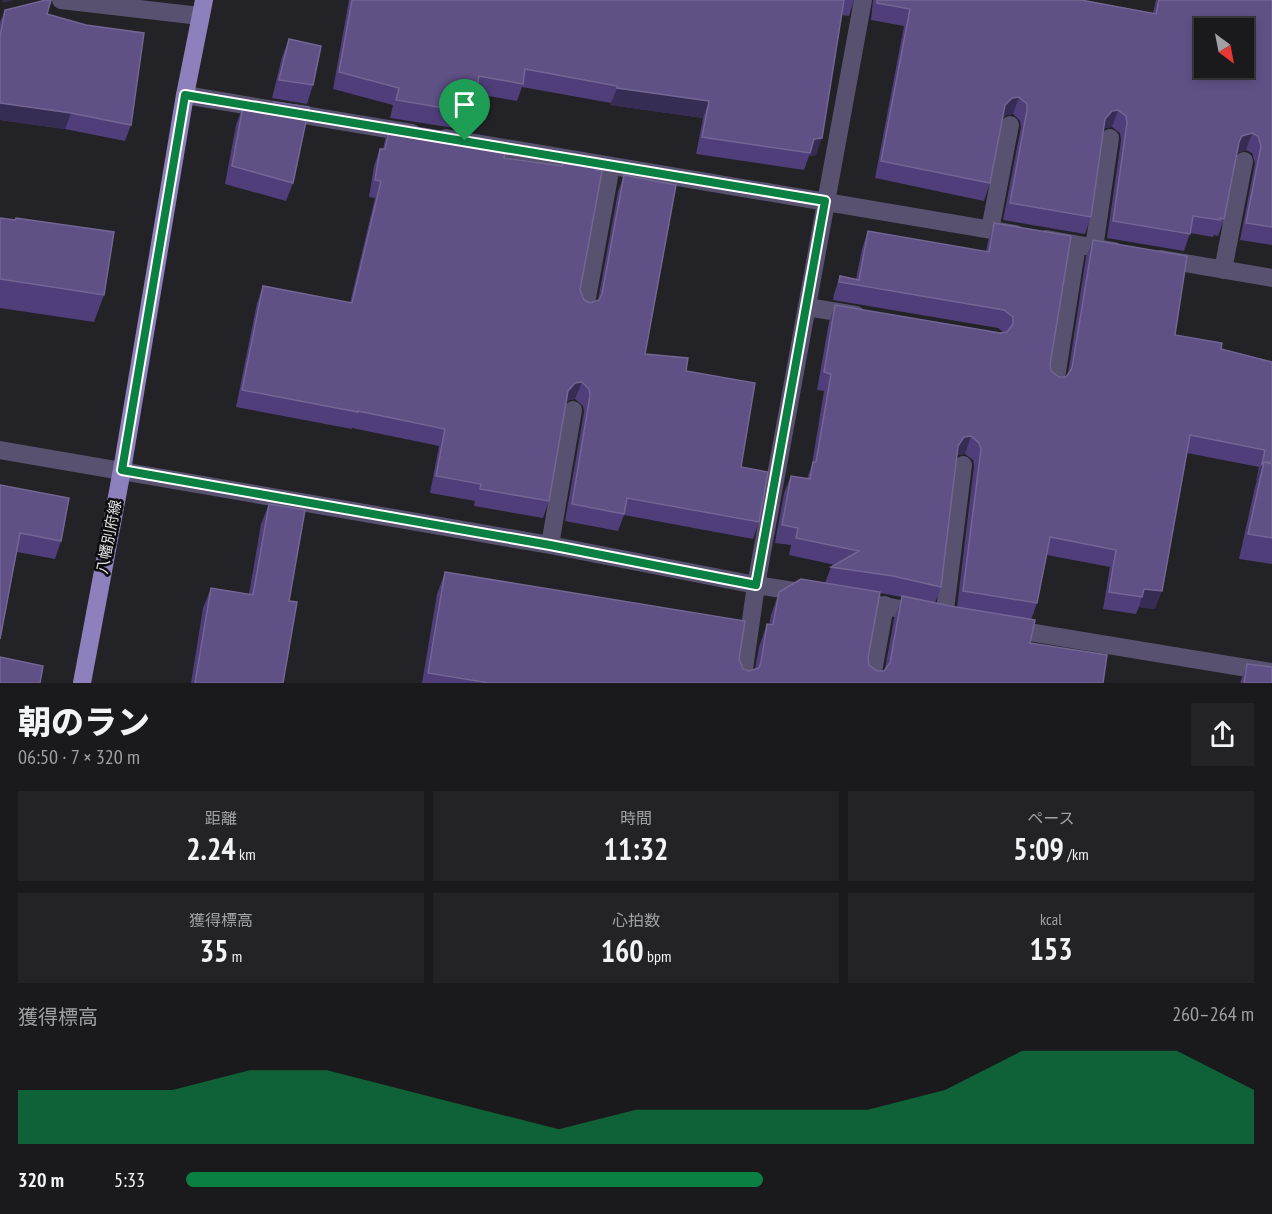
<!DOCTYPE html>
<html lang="ja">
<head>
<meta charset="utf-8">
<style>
	:root { --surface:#1a1a1c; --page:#232325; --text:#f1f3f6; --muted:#9fa1a3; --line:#38383b; --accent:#0b8043 }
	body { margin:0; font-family:"PT Sans Narrow","Noto Sans JP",sans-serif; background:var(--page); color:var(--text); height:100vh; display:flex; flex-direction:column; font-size:22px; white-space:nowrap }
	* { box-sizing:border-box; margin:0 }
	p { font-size:20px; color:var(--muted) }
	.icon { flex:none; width:33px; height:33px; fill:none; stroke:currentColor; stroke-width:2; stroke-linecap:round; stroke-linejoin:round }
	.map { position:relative; height:683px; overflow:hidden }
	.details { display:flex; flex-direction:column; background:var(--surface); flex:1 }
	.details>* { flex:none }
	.needle { width:39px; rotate:148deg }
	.fabs { position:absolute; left:1194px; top:18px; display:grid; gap:12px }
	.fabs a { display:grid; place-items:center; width:60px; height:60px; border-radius:0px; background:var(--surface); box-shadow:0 3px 9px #0003,0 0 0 2px var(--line); font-size:30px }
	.pin { position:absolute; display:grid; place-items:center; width:51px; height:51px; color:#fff; margin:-62px -26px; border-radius:50% 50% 50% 0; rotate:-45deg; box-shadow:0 0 6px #0007 }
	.pin .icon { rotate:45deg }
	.round { display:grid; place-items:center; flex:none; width:63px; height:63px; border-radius:0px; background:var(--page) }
	.overview { display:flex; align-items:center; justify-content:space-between; height:102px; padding:0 18px }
	h1 { font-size:33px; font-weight:800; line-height:45px }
	.stats { display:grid; grid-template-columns:repeat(3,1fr); gap:9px; height:102px; padding:6px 18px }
	.stats div { display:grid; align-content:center; border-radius:0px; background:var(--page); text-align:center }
	.stats b { font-size:30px; font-weight:800 }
	.stats small { font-size:16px; font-weight:400 }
	.stats p { font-size:16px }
	.chart { height:168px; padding:12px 18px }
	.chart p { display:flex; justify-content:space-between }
	.chart svg { width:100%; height:108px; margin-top:6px; fill:var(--accent); opacity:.7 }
	ul { padding:0 18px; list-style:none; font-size:20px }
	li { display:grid; grid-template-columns:96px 72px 1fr; align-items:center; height:45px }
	li i { height:15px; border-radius:8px; background:var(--accent) }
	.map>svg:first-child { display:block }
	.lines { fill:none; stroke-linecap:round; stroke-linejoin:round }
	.minor { stroke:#585270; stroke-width:18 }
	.major { stroke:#8e80bd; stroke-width:18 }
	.wall { fill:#4f3e7a; fill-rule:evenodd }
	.shaded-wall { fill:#372c54 }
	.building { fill:#5f5085; stroke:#736694; stroke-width:1.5; fill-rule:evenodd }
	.route-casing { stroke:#fff; stroke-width:12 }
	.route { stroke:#0b8043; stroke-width:8 }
	.labels { text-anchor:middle; stroke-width:5; stroke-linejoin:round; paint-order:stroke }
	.street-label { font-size:15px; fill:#e0e0e2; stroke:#0c0c0e }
</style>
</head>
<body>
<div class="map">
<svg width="1272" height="683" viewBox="0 0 1272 683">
	<rect width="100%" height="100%" fill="#232226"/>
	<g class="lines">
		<path class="minor" d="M 61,0 L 200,16
			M 185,95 L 412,133
			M 446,138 L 1016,234
			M 990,230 L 1010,125
			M 1046,239 L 1114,251
			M 1094,248 L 1110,138
			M 1161,259 L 1272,278
			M 1223,270 L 1244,161
			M 807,307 L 856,315
			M 585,309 L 611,166
			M 1055,384 L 1077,245
			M 0,450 L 550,545 L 756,585 L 806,593
			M 550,545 L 573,410
			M 854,600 L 921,613
			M 944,618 L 963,465
			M 1010,629 L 1272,672
			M 742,683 L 756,585 L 863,0
			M 871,683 L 885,605"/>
		<path class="major" d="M 82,683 L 122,470 L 185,95 L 204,0"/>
	</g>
	<path class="wall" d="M 349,0 L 854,0 L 849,16 L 841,15 L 816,155 L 809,156 L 804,170 L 696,154 L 703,118 L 610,105 L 611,103 L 522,87 L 517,101 L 476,94 L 473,113 L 467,130 L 390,118 L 393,105 L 333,89 Z
		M 873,0 L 1081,0 L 1153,13 L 1156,0 L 1272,0 L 1272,245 L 1240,240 L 1255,163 L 1252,153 L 1246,150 L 1237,153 L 1224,219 L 1218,236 L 1214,235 L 1213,237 L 1190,233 L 1184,251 L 1107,238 L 1121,140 L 1120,133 L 1112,127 L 1105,128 L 1103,130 L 1091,217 L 1085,234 L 1003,220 L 1021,127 L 1020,121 L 1013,114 L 1006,115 L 1003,118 L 990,183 L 984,201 L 875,178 L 904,26 L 871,20 Z
		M 5,10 L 47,14 L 131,125 L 125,141 L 65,129 L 0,120 L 0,22 Z
		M 289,39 L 313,85 L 307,104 L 272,98 L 282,57 Z
		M 274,102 L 293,183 L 286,201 L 225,184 L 236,125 L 243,106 L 271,111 Z
		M 391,123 L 469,145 L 504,158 L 580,290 L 584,300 L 590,303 L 598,300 L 618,192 L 624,175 L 645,354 L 686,371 L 741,467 L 759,522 L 753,539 L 624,515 L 618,531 L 565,521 L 584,412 L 583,406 L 575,399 L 569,400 L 566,403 L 549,501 L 543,518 L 474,506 L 475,501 L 430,493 L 439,446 L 352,428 L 352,429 L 236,407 L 257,303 L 263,286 L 350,303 L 375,198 L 369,197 L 374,166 L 380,149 L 383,149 L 385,140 Z
		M 0,218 L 104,295 L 94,322 L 0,308 Z
		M 994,223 L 1050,365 L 1051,371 L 1059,377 L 1066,377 L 1068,374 L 1086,257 L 1093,240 L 1175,335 L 1221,349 L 1272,362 L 1272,564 L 1239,559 L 1255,487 L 1257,481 L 1256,481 L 1259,467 L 1187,453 L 1155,609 L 1139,607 L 1136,614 L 1103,609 L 1110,567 L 1047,555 L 1037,603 L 1031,620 L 1030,643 L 1103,683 L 422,683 L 437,594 L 445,572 L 739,659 L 743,669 L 749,671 L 755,669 L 759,647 L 767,624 L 769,625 L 771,615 L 779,592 L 825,583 L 831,567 L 835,565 L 789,555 L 791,545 L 775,543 L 784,493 L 791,476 L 807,479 L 812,464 L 824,391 L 817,390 L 829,322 L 835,305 L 1000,333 L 1003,332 L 998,328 L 833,300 L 834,294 L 840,276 L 856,279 L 862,249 L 868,231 L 986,252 L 988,241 ZM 965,454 L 973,460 L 974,466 L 957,607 L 935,603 L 941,587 L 957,457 L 958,455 ZM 880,593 L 902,597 L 894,619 L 885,669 L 884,671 L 877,671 L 869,665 L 868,658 Z
		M 0,485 L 61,541 L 55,559 L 17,552 Z
		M 269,504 L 289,601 L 283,683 L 191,683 L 203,608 L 211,588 L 249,594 L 261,524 Z
		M 1247,664 L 1272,683 L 1240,683 Z"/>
	<path class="shaded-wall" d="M 3,0 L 14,0 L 2,3 Z
		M 617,88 L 709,101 L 703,118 L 610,105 Z
		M 1019,97 L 1013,114 L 1006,115 L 999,122 L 1005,105 L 1012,98 Z
		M 0,103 L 71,113 L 65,129 L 0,120 Z
		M 1118,110 L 1112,127 L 1105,128 L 1099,136 L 1105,119 L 1112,111 Z
		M 1252,133 L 1246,150 L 1236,153 L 1239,142 L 1242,136 Z
		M 822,138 L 816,155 L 809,156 L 814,139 Z
		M 582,382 L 575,399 L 569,400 L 562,408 L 568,391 L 575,383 Z
		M 971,436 L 965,454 L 958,455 L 952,464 L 958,446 L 964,437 Z
		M 1262,464 L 1263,464 L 1257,481 L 1256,481 Z
		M 1144,589 L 1162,591 L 1155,609 L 1139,607 Z"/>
	<path class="building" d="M 46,0 L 51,0 L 47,14 L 86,25 L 144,33 L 131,125 L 71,113 L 0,103 L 0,37 L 5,10 Z
		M 352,0 L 844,0 L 822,138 L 814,139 L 810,153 L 702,137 L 709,101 L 617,88 L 617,86 L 525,69 L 523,84 L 479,76 L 473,113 L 396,100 L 399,88 L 339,72 Z
		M 877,0 L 1081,0 L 1156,14 L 1159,0 L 1272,0 L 1272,227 L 1246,223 L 1261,146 L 1258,136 L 1252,133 L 1242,136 L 1239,142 L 1224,219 L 1220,218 L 1220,220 L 1193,216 L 1190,234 L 1113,221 L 1127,123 L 1126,116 L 1118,110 L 1112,111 L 1105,119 L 1091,217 L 1010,203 L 1027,110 L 1027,104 L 1019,97 L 1012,98 L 1005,105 L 990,183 L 881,161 L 910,9 L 877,3 ZM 1204,28 L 1244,28 L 1244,68 L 1204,68 Z
		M 289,39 L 321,46 L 313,85 L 279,80 Z
		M 274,102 L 309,107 L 293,183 L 232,166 L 243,106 L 272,111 Z
		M 391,123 L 470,136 L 469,145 L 505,151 L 504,158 L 562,166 L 566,157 L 598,162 L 596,170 L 602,171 L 580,290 L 584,300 L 590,303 L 599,300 L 602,294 L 624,175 L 676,185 L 645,354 L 688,358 L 686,371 L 755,383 L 741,467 L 768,472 L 759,522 L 627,498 L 624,514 L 572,504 L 590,395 L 589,389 L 582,382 L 575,383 L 568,391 L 549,501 L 480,489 L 481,484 L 436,476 L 445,429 L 358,411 L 358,412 L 242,390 L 263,286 L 352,303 L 381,181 L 375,180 L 380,149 L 385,149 Z
		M 0,218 L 15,220 L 16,218 L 114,232 L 104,295 L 0,279 Z
		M 994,223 L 1071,236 L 1050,365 L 1051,371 L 1059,377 L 1066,377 L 1072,368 L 1093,240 L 1187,256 L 1175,335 L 1222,343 L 1221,349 L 1272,362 L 1272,462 L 1264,462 L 1262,464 L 1265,450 L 1190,435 L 1162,591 L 1144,589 L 1142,597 L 1109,592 L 1116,550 L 1050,537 L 1037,603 L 963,591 L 981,449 L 979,443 L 971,436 L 964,437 L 958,446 L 941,587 L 893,576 L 831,567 L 859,551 L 796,538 L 798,528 L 782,525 L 791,476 L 810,479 L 813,462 L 816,462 L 831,374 L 824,372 L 835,305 L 1000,333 L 1007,332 L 1013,324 L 1013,317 L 1004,310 L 839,282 L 840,276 L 859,280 L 868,231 L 989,252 Z
		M 1264,462 L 1272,464 L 1272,538 L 1248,534 Z
		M 0,485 L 69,498 L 61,541 L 20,533 L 0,639 Z
		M 269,504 L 305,510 L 289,601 L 297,602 L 283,683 L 195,683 L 211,588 L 253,595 Z
		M 445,572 L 745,621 L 739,659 L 743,669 L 749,671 L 759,668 L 761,662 L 767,624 L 773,625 L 779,592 L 801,579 L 880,592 L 868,658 L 869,665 L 877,671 L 884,671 L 890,663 L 902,596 L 950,606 L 1035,620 L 1030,643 L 1107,655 L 1103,683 L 489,683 L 428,673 Z
		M 0,657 L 43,666 L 40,683 L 0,683 Z
		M 1247,664 L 1272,667 L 1272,683 L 1244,683 Z"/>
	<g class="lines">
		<defs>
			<path id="route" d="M 185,95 L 825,201 L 756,585 L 550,545 L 122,470 Z"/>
		</defs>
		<use href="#route" class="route-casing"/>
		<use href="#route" class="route"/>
	</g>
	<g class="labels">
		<g class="street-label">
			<text transform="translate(109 537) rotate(-79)" y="5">八幡別府線</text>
		</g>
	</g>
</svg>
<div class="fabs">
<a><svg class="needle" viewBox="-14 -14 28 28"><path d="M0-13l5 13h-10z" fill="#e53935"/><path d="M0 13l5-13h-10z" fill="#9fa1a3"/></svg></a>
</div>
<div class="pin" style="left:465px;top:141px;background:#1e9e55"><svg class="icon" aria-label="arrive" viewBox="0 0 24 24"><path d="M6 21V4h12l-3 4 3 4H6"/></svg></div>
</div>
<section class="details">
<div class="overview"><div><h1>朝のラン</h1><p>06:50 · 7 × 320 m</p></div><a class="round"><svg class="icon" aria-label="share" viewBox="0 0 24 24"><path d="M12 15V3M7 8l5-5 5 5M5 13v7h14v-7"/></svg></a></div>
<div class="stats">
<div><p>距離</p><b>2.24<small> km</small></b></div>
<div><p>時間</p><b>11:32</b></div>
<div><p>ペース</p><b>5:09<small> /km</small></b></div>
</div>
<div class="stats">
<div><p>獲得標高</p><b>35<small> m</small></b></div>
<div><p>心拍数</p><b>160<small> bpm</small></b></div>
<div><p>kcal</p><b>153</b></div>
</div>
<div class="chart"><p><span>獲得標高</span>260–264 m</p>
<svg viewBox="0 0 160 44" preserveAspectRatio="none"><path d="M0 44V22L10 22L20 22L30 14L40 14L50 22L60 30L70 38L80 30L90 30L100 30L110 30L120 22L130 6L140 6L150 6L160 22V44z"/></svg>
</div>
<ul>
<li><b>320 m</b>5:33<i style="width:54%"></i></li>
</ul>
</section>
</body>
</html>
